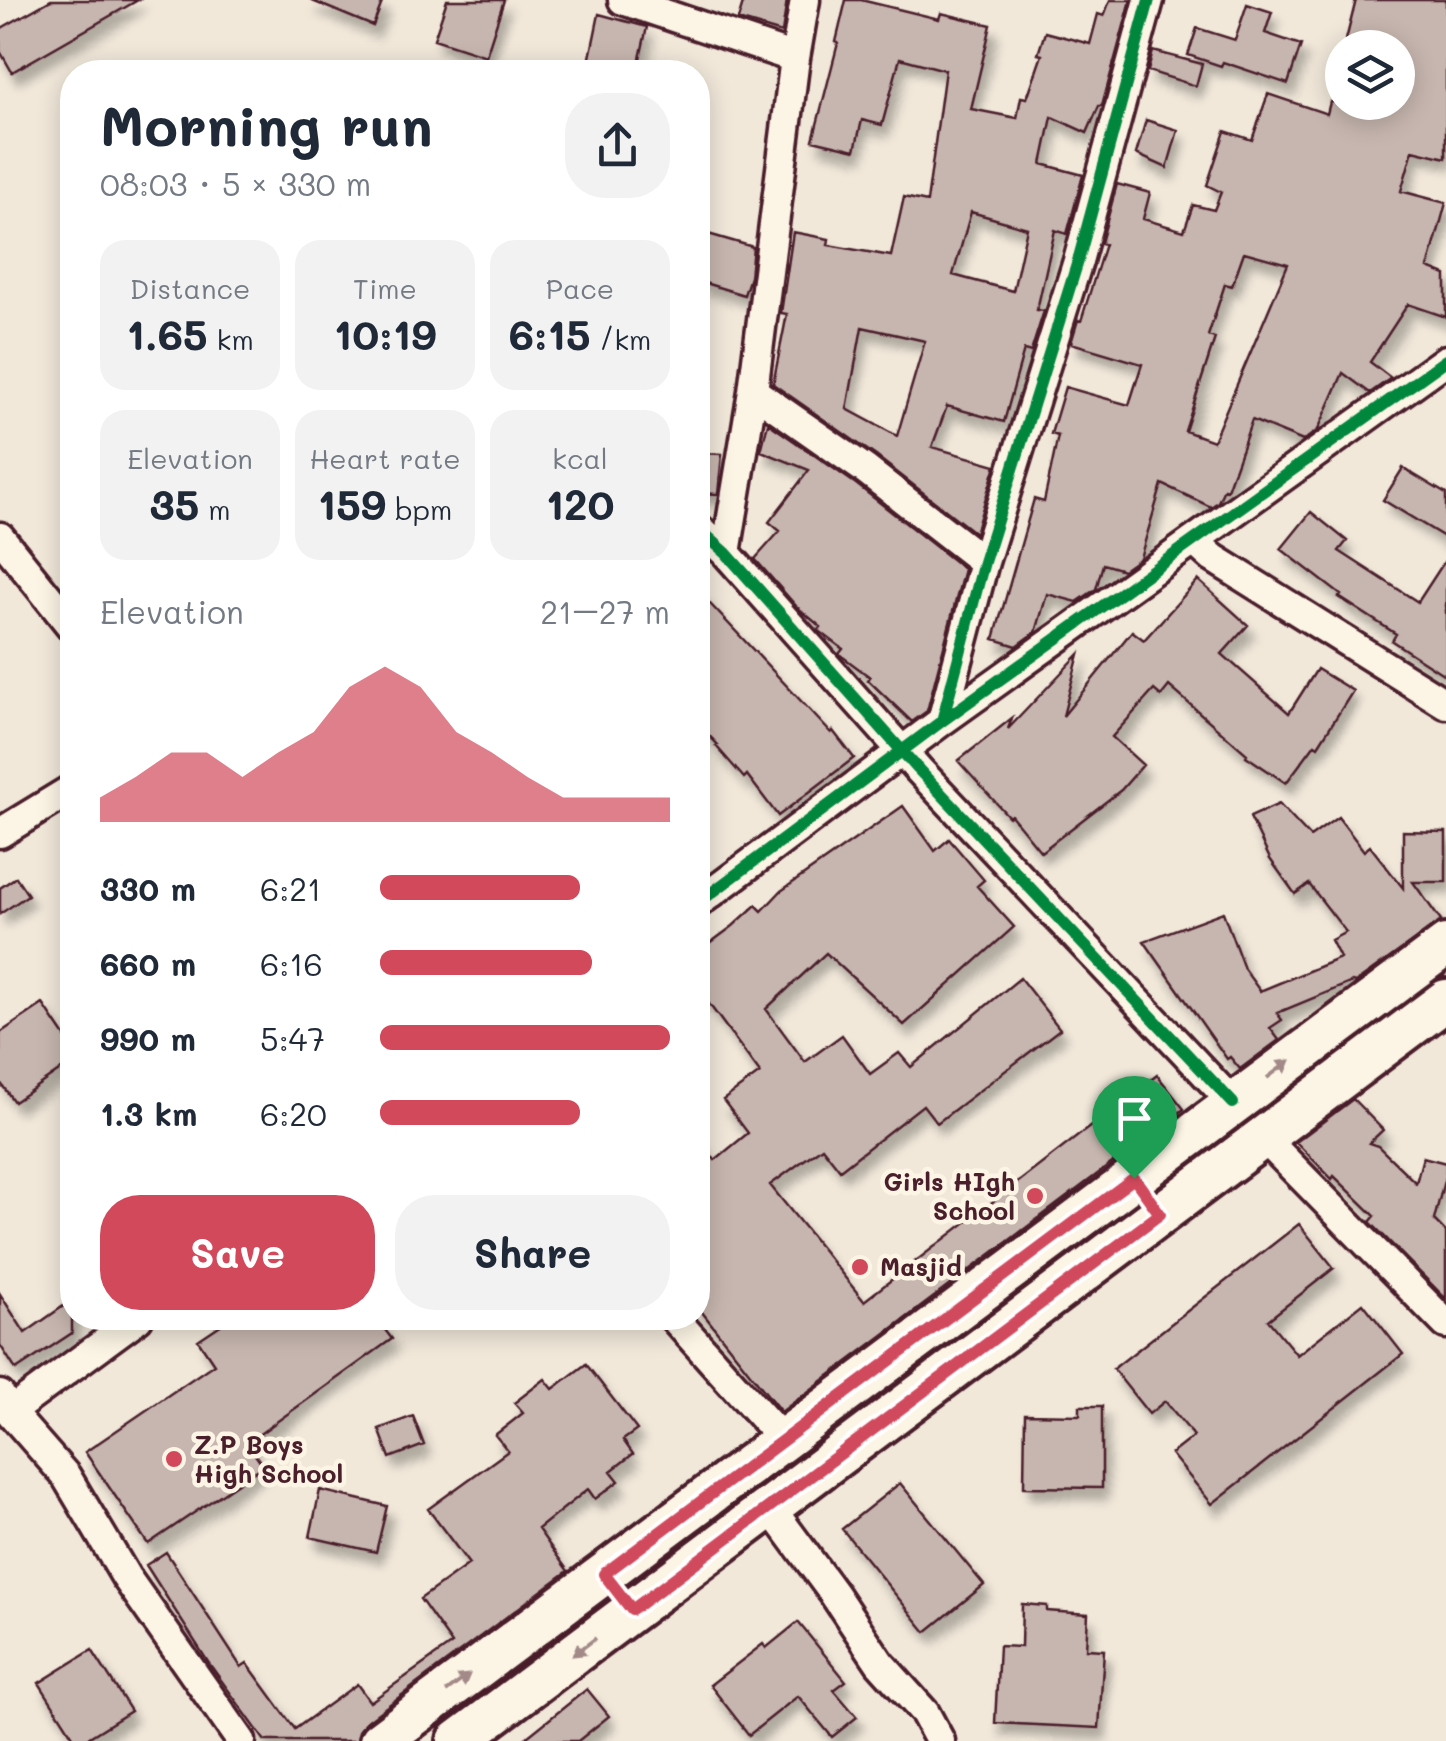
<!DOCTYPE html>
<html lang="en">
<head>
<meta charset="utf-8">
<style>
	:root { --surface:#fff; --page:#f2f2f3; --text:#1f2937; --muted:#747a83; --accent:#d1495b }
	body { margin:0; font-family:Mali,sans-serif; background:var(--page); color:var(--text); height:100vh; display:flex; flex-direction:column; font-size:38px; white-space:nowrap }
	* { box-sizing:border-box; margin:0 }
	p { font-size:32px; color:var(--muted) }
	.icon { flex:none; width:55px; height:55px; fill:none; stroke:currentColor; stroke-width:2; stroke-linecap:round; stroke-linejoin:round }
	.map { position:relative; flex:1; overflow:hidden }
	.drawer { position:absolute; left:60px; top:60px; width:650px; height:1270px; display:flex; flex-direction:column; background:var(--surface); border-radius:40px; box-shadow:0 5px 25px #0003 }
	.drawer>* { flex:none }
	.buttons { position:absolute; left:1325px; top:30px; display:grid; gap:20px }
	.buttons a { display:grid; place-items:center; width:90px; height:90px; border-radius:50%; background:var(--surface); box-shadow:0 5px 25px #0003; font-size:50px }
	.pin { position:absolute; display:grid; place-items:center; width:85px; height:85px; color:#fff; margin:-102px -42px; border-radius:50% 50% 50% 0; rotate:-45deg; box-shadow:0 0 10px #0007 }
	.pin .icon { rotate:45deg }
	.round { display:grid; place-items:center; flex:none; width:105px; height:105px; border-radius:40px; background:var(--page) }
	.head { display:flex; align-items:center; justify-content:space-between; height:170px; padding:0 40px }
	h1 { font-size:55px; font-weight:800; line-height:75px }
	.metrics { display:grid; grid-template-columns:repeat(3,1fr); gap:15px; height:170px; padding:10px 40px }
	.metrics div { display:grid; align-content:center; border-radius:25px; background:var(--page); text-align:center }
	.metrics b { font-size:42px; font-weight:800 }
	.metrics small { font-size:28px; font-weight:400 }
	.metrics p { font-size:28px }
	.chart { height:280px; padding:20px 40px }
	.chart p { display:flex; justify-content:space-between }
	.chart svg { width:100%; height:180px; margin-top:10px; fill:var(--accent); opacity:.7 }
	.primary-button { display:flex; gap:20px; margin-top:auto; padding:20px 40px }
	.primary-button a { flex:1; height:115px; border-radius:40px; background:var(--accent); color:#fff; font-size:40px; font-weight:800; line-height:115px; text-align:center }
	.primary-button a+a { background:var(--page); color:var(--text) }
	ul { padding:0 40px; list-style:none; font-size:32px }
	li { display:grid; grid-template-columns:160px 120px 1fr; align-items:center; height:75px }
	li i { height:25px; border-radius:12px; background:var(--accent) }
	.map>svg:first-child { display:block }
	.building { fill:#c7b6af; stroke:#4a1f2b; stroke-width:2.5; fill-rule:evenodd; filter:url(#shadow) }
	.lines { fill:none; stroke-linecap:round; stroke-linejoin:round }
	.street-casing { stroke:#4a1f2b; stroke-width:35 }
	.secondary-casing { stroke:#4a1f2b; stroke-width:48 }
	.street { stroke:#fcf5e5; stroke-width:28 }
	.secondary { stroke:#fcf5e5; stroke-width:40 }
	.cycleway-casing { stroke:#fcf5e5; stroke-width:19 }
	.cycleway { stroke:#00873e; stroke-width:12 }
	.oneway { fill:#a38a88 }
	.route-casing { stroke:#fff; stroke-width:20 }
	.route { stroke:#d1495b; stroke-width:12 }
	.poi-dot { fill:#d1495b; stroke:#fcf5e5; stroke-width:4 }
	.labels { text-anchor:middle; stroke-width:9; stroke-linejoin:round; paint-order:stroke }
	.poi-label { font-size:25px; font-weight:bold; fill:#4a1f2b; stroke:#fcf5e5; text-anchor:start }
</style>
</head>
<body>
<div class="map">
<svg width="1446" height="1741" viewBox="0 0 1446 1741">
	<defs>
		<filter id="shadow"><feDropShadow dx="6" dy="11" stdDeviation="5" flood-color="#0004"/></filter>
	</defs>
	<rect width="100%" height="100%" fill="#f1e8da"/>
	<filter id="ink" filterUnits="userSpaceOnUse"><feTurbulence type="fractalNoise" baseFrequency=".01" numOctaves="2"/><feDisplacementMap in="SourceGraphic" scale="20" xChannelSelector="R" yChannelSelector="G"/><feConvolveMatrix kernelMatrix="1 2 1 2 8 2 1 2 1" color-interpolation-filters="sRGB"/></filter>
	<g filter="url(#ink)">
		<path class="building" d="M 51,0 L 138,0 L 12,72 L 0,51 L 0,29 Z
			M 310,0 L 383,0 L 373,26 Z
			M 447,0 L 504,0 L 486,56 L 434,39 Z
			M 744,0 L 787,0 L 782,33 L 738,20 Z
			M 846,0 L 861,0 L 939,19 L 941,13 L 991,25 L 971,109 L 1017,118 L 1021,97 L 1027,98 L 1042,55 L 1038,54 L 1045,32 L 1090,44 L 1098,14 L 1104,16 L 1110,0 L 1131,0 L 1102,106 L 1099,106 L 1087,133 L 1052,117 L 1042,164 L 1083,175 L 1067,234 L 1055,230 L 1037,310 L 1044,311 L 1031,352 L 1024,350 L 1004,422 L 947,406 L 932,447 L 996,465 L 975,533 L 876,456 L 773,384 L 787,314 L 781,313 L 793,232 L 829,239 L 828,245 L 891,256 L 904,197 L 927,202 L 945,70 L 900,58 L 882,125 L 862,120 L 855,150 L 813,140 L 838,43 L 836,42 ZM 971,212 L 1027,228 L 1013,291 L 953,275 ZM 862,327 L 925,341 L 897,436 L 847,409 Z
			M 1356,0 L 1446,0 L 1446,158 L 1413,150 L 1401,191 L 1446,203 L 1428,268 L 1446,275 L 1446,317 L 1408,304 L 1370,362 L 1391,378 L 1370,393 L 1343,373 L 1318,430 L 1303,441 L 1252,420 L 1227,490 L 1224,489 L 1218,502 L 1211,507 L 1162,484 L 1140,558 L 1123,570 L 1103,564 L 1096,589 L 1077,602 L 1047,594 L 1036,632 L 1017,646 L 994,639 L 1034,499 L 1044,502 L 1058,436 L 1051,434 L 1065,387 L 1129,405 L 1142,364 L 1071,343 L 1078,320 L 1081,321 L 1105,244 L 1101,243 L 1117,184 L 1150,193 L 1143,219 L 1184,231 L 1193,205 L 1214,210 L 1221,192 L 1207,185 L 1225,131 L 1252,140 L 1268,94 L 1327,114 L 1330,102 L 1398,102 L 1398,48 L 1344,48 ZM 1244,252 L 1288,264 L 1213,441 L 1185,431 L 1215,338 L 1208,336 L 1225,284 L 1232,286 Z
			M 1247,4 L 1272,12 L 1265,33 L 1301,45 L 1288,84 L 1223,62 L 1221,66 L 1188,55 L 1197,28 L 1235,40 Z
			M 599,14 L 647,27 L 637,72 L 587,72 Z
			M 1153,51 L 1202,64 L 1196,86 L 1148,71 Z
			M 1146,120 L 1178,130 L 1167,168 L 1136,154 Z
			M 698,231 L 753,247 L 750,277 L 744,295 L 698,281 Z
			M 768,423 L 856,484 L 964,569 L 927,711 L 912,722 L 868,680 L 870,677 L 839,654 L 843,649 L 818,630 L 821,627 L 797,607 L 755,559 L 780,531 L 769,522 L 809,470 L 761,451 Z
			M 698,453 L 722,454 L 718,494 L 698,493 Z
			M 1403,468 L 1446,494 L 1446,538 L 1383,500 Z
			M 1311,512 L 1347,541 L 1339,551 L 1418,602 L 1446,559 L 1446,676 L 1392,641 L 1396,634 L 1339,597 L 1341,595 L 1281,549 Z
			M 1198,580 L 1248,625 L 1222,654 L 1289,713 L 1317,669 L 1353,691 L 1318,746 L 1315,744 L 1286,783 L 1246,756 L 1247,754 L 1169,686 L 1161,696 L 1154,690 L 1112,737 L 1143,765 L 1121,790 L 1041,852 L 1011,815 L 1009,817 L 958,761 L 1012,718 L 1008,729 L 1079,654 L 1063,716 L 1132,631 L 1144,640 Z
			M 698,591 L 831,733 L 833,731 L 854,758 L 778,816 L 747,775 L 744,778 L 716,746 L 718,745 L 698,724 Z
			M 1279,804 L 1310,837 L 1338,817 L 1364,851 L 1370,846 L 1403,888 L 1403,831 L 1446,832 L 1446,882 L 1413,882 L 1441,921 L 1355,983 L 1352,982 L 1277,1013 L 1282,1020 L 1270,1028 L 1279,1040 L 1240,1069 L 1230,1057 L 1227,1059 L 1144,941 L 1223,912 L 1244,969 L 1260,991 L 1340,958 L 1331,940 L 1346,932 L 1309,884 L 1295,894 L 1270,859 L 1250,817 Z
			M 903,806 L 935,851 L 949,839 L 984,880 L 977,886 L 1014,927 L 904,1025 L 826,953 L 766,1009 L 805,1062 L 842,1035 L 870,1074 L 899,1053 L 911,1067 L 1020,978 L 1060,1029 L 937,1123 L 923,1105 L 840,1170 L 822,1147 L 770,1185 L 864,1301 L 1157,1075 L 1184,1109 L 781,1412 L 698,1307 L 698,1138 L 715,1160 L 748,1133 L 723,1100 L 760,1073 L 698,989 L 698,952 L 733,926 L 756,905 L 762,911 L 781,891 Z
			M 16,877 L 28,895 L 0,914 L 0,888 Z
			M 43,1004 L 72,1047 L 72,1062 L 14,1102 L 0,1082 L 0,1033 Z
			M 1353,1099 L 1383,1130 L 1369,1143 L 1378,1146 L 1416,1183 L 1423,1157 L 1446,1163 L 1446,1173 L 1434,1220 L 1446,1232 L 1446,1299 L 1370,1222 L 1375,1216 L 1334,1176 L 1332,1179 L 1296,1142 Z
			M 1299,1224 L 1334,1268 L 1268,1320 L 1297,1355 L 1363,1303 L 1403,1354 L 1212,1504 L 1171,1454 L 1194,1436 L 1165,1401 L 1149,1414 L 1113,1369 Z
			M 0,1294 L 25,1333 L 72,1300 L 72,1333 L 16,1370 L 0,1345 Z
			M 231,1318 L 376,1318 L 392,1339 L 247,1443 L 263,1466 L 148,1544 L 85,1452 L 214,1364 L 198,1340 Z
			M 586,1364 L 637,1430 L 623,1440 L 633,1454 L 611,1471 L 619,1481 L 595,1499 L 588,1489 L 538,1529 L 568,1571 L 366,1722 L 359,1731 L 357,1741 L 265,1741 L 208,1662 L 146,1565 L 166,1552 L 241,1667 L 247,1663 L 295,1729 L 357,1684 L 370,1702 L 452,1644 L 420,1599 L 469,1564 L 428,1509 L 508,1451 L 495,1435 L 523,1413 L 514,1403 L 545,1379 L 553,1389 Z
			M 1080,1406 L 1102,1406 L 1102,1488 L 1024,1487 L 1025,1414 L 1080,1415 Z
			M 413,1416 L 424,1445 L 390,1458 L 379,1429 Z
			M 900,1483 L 984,1585 L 926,1632 L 842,1529 Z
			M 320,1490 L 387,1506 L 376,1552 L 310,1537 Z
			M 1022,1604 L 1047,1606 L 1047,1611 L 1088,1614 L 1086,1649 L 1104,1650 L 1099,1728 L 995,1723 L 999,1646 L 1021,1647 Z
			M 798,1622 L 846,1681 L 834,1690 L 857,1717 L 832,1737 L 798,1696 L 749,1735 L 710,1685 L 763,1644 L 766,1648 Z
			M 92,1650 L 131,1711 L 83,1741 L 76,1741 L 39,1683 Z
			M 587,1689 L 609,1716 L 578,1741 L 522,1741 Z"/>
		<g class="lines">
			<defs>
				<path id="street" d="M 623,0 L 795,58
					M 753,391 L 866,470 L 984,562
					M 698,528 L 726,553 L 918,769 L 1233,1103
					M 0,537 L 72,627
					M 1194,541 L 1213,558 L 1446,704
					M 726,553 L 753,391 L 795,58 L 805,0
					M 942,721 L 984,562 L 1078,261 L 1149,0
					M 0,833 L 72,789
					M 698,903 L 942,721 L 1446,360
					M 1263,1137 L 1446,1324
					M 674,1318 L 783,1440
					M 0,1395 L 10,1412 L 66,1476 L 126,1577 L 241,1741
					M 10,1412 L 138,1318
					M 770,1507 L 834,1594 L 880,1663 L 925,1713 L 940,1741"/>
				<path id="secondary" d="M 380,1741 L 1446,945
					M 458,1741 L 1446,1000"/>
			</defs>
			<use href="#street" class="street-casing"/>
			<use href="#secondary" class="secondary-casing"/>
			<use href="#street" class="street"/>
			<use href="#secondary" class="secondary"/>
			<defs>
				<path id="cycleway" d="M 698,528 L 726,553 L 918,769 L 1233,1103
					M 942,721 L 984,562 L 1078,261 L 1149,0
					M 698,903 L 942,721 L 1446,360"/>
			</defs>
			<use href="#cycleway" class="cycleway-casing"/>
			<use href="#cycleway" class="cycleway"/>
		</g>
		<defs><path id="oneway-solid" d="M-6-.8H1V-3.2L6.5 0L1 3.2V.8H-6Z" transform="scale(2.5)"/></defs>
		<g class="oneway">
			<use href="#oneway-solid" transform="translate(1279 1069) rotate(-37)"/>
			<use href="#oneway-solid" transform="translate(584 1647) rotate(143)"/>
			<use href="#oneway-solid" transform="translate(458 1683) rotate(-37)"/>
		</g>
	</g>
	<g class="lines" filter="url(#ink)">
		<defs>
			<path id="route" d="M 1134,1178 L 1160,1214 L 632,1610 L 604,1574 Z"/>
		</defs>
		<use href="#route" class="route-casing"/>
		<use href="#route" class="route"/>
	</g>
	<g class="poi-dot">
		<circle cx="1035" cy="1196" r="10"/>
		<circle cx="860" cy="1267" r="10"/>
		<circle cx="174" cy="1459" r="10"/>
	</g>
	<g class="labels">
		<g class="poi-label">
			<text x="1015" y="1191" text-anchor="end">Girls HIgh<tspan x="1015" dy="29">School</tspan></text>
			<text x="880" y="1276">Masjid</text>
			<text x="194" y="1454">Z.P Boys<tspan x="194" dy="29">High School</tspan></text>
		</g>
	</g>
</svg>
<div class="buttons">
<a><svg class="icon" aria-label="layers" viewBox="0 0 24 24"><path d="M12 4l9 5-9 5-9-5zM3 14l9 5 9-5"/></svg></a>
</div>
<div class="pin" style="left:1134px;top:1178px;background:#1e9e55"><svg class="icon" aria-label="arrive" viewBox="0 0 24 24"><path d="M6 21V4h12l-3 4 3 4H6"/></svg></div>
<section class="drawer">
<div class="head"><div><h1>Morning run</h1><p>08:03 · 5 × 330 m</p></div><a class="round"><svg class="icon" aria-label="share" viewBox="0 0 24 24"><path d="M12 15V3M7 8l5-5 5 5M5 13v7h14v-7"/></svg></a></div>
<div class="metrics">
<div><p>Distance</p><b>1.65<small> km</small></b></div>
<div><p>Time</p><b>10:19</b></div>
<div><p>Pace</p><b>6:15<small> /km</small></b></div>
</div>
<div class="metrics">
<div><p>Elevation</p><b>35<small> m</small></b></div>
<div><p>Heart rate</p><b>159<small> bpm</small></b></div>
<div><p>kcal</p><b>120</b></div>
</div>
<div class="chart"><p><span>Elevation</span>21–27 m</p>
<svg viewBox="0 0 160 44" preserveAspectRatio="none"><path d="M0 44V38L10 33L20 27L30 27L40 33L50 27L60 22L70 11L80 6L90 11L100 22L110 27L120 33L130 38L140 38L150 38L160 38V44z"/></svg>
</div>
<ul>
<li><b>330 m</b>6:21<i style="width:69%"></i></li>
<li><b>660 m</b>6:16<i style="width:73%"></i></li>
<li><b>990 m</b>5:47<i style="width:100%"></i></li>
<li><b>1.3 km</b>6:20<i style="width:69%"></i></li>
</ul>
<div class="primary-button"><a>Save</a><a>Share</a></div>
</section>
</div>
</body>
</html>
